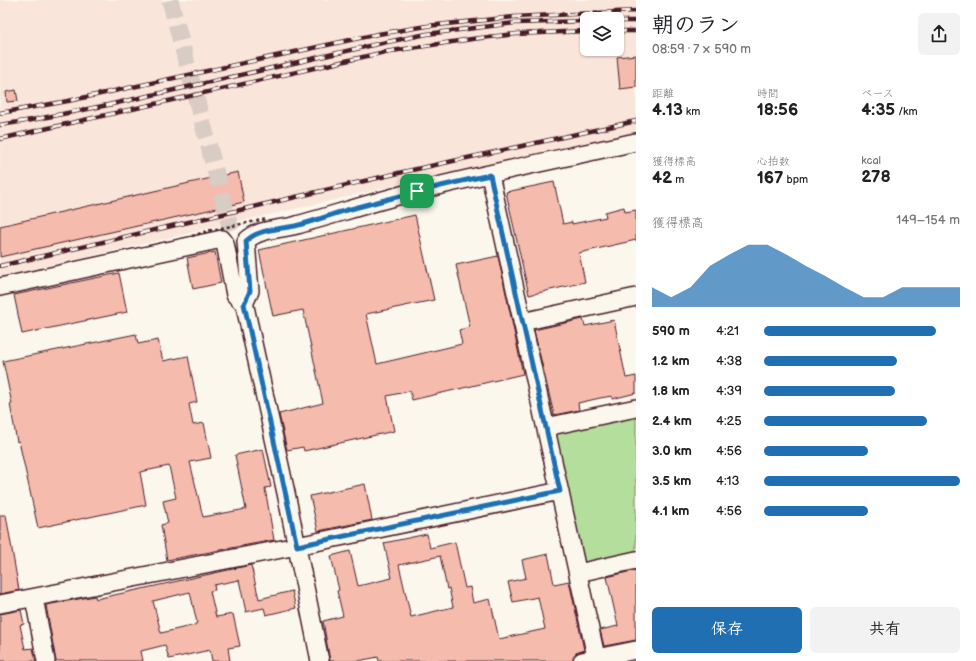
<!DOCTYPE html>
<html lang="ja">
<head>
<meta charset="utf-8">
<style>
	:root { --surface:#fff; --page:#f2f2f2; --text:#202124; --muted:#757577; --accent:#1f6fb2 }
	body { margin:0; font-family:"Balsamiq Sans","Klee One",sans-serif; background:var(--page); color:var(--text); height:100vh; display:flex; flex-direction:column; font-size:15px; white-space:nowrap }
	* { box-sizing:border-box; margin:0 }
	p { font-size:13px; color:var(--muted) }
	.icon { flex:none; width:22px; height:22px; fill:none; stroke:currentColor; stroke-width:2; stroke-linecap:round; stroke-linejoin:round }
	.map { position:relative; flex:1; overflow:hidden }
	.details { display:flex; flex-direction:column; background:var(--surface); width:340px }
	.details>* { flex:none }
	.controls { position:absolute; left:580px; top:12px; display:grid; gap:8px }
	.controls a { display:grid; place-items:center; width:44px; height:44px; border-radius:6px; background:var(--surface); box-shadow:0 1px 3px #0004; font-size:20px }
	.pin { position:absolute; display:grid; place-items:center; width:34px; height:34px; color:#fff; margin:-17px; border-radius:8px; box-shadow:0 2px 6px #0006 }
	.round { display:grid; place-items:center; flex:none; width:42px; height:42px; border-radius:6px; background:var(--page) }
	.head { display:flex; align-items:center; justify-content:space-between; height:68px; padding:0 16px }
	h1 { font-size:22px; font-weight:700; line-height:30px }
	.figures { display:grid; grid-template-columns:repeat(3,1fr); gap:6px; height:68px; padding:4px 16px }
	.figures div { display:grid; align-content:center }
	.figures b { font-size:17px; font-weight:700 }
	.figures small { font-size:11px; font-weight:400 }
	.figures p { font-size:11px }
	.chart { height:112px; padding:8px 16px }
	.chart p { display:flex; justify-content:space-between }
	.chart svg { width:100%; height:72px; margin-top:4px; fill:var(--accent); opacity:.7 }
	.primary-button { display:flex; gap:8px; margin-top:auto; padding:8px 16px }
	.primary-button a { flex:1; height:46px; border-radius:6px; background:var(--accent); color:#fff; font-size:16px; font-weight:700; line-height:46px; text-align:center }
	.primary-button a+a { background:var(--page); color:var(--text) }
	ul { padding:0 16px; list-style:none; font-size:13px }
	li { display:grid; grid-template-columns:64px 48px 1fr; align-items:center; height:30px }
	li i { height:10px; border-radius:5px; background:var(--accent) }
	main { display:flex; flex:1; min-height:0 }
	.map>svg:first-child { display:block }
	.built { fill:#f9e5d9; fill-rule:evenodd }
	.green { fill:#b3de9b; stroke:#7e7e63 }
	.building { fill:#f5bbad; stroke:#4a1f2b; fill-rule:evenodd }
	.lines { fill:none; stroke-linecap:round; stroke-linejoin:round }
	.minor-tunnel { stroke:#d8ccc5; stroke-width:17; stroke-dasharray:17 8; stroke-linecap:butt }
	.minor-casing { stroke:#4a1f2b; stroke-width:20 }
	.minor { stroke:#fbf7ec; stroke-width:17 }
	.rail-casing { stroke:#4a1f2b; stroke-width:4.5 }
	.rail { stroke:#fbf7ec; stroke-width:3; stroke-dasharray:9; stroke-linecap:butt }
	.path-bridge { stroke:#4a1f2b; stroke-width:2.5; stroke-dasharray:3 3; stroke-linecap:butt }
	.route-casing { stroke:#fff; stroke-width:8 }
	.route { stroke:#1f6fb2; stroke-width:5 }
</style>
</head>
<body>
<main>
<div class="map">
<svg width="636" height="661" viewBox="0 0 636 661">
	<rect width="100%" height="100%" fill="#fbf7ec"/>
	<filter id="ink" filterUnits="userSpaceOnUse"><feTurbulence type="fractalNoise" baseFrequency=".025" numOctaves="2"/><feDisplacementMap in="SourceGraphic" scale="8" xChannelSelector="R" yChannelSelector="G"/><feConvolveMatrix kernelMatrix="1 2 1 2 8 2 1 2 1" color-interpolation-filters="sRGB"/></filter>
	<g filter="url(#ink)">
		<path class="built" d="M 0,0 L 636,0 L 636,132 L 471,168 L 0,277 ZM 587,19 L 617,19 L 617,49 L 587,49 Z"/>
		<path class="green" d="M 636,411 L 636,557 L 582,564 L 554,433 Z"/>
		<path class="building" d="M 636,55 L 636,87 L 620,89 L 617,57 Z
			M 16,90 L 18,101 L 7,102 L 6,92 Z
			M 238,172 L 244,202 L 0,257 L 0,226 Z
			M 554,182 L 563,224 L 572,222 L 572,224 L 606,217 L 605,212 L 624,207 L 625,212 L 636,210 L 636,240 L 579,253 L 585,282 L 529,295 L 506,192 Z
			M 415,215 L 434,300 L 366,314 L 377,364 L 462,344 L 459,330 L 470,327 L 456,265 L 498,256 L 523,374 L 412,400 L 410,391 L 387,396 L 394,431 L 304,451 L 303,447 L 287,450 L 279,414 L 323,403 L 303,310 L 273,316 L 259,250 Z
			M 215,252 L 221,283 L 193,289 L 187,258 Z
			M 119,273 L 127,312 L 22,334 L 14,295 Z
			M 583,319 L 585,326 L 614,320 L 626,378 L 636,376 L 636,393 L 612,399 L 612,396 L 600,398 L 578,403 L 579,410 L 554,415 L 534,330 Z
			M 136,334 L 138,344 L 158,340 L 163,361 L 188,356 L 197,402 L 189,404 L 193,425 L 204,423 L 211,458 L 190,462 L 203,517 L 246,509 L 235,455 L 263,449 L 271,487 L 265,488 L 274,540 L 167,560 L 161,525 L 168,523 L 163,501 L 176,498 L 169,466 L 140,472 L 146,505 L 38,528 L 22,455 L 19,441 L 17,442 L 10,404 L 12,404 L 3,361 Z
			M 365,484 L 372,520 L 318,531 L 310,496 Z
			M 0,515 L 6,515 L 19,590 L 0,594 Z
			M 427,534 L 430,548 L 455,542 L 465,588 L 470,587 L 473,603 L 490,599 L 499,639 L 545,629 L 538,597 L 513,602 L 508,582 L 526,578 L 522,560 L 548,554 L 554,584 L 569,581 L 584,650 L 576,653 L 572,661 L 379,661 L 378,657 L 358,661 L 330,661 L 323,621 L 343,616 L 337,591 L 339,590 L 331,556 L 350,551 L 358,586 L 392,578 L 384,543 ZM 440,556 L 447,589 L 449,588 L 453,607 L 411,617 L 399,565 Z
			M 251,565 L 259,599 L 292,591 L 296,608 L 266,615 L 264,608 L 246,612 L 239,580 L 214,585 L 215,590 L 210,591 L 216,617 L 233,614 L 240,646 L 228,648 L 230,661 L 212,661 L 210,650 L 169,659 L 165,645 L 141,651 L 143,661 L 56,661 L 46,605 L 95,596 L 96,599 ZM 190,592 L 197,623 L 195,624 L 195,625 L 161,633 L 153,601 Z
			M 636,570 L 636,640 L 604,646 L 600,630 L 618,626 L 607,577 Z
			M 21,610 L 24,624 L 20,625 L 25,649 L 33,648 L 36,661 L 0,661 L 0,614 Z"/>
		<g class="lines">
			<path class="minor-tunnel" d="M 170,0 L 231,230"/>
			<defs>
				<path id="minor" d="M 490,175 L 597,661
					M 0,287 L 222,239 L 225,243 L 235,295 L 244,304 L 250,291 L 246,241 C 259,228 281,230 297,225 C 337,214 376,201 417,191 C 489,173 563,158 636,142
					M 242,293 L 286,493 L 320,661
					M 522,322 L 636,297
					M 546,427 L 636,408
					M 578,573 L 636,560
					M 34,598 L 46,661
					M 0,604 L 297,546 L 560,491
					M 582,661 L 636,650"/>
			</defs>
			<use href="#minor" class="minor-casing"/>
			<use href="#minor" class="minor"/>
			<defs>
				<path id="rail" d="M 617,21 L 636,21
					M 617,31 L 636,31
					M 0,113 L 68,101 L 378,34 L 427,26 L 514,17 L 636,11
					M 0,125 L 32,120 L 108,105 L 382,43 L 427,34 L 515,23 L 587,21
					M 0,139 L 385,52 L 472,39 L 516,34 L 587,31
					M 0,266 L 403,172 L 636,121"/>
			</defs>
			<use href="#rail" class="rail-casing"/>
			<use href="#rail" class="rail"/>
			<path class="path-bridge" d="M 192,236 L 211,230 L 267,219"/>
		</g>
	</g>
	<g class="lines" filter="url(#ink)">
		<defs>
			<path id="route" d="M 490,175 L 560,491 L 297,546 L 244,304 L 250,291 L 246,241 C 258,229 279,229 295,226 C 312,222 330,215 347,210 C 395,197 442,185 490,175 Z"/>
		</defs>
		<use href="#route" class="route-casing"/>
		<use href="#route" class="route"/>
	</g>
</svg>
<div class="controls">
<a><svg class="icon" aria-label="layers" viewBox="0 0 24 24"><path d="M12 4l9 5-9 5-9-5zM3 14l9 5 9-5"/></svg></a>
</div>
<div class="pin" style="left:417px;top:191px;background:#1e9e55"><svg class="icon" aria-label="arrive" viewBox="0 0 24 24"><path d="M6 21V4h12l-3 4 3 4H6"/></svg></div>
</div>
<section class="details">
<div class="head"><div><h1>朝のラン</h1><p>08:59 · 7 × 590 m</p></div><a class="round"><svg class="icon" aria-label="share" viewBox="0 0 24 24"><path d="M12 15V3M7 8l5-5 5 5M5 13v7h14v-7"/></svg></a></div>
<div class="figures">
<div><p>距離</p><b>4.13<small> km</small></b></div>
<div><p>時間</p><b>18:56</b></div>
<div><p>ペース</p><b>4:35<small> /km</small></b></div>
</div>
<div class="figures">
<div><p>獲得標高</p><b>42<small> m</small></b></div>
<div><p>心拍数</p><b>167<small> bpm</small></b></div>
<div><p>kcal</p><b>278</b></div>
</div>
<div class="chart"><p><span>獲得標高</span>149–154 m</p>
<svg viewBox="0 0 160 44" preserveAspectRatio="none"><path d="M0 44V32L10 38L20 32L30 19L40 12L50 6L60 6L70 12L80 19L90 25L100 32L110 38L120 38L130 32L140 32L150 32L160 32V44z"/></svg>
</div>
<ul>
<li><b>590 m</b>4:21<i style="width:88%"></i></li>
<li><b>1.2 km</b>4:38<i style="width:68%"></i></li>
<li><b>1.8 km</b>4:39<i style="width:67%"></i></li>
<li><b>2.4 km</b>4:25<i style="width:83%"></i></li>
<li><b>3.0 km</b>4:56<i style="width:53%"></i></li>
<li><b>3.5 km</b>4:13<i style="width:100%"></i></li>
<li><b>4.1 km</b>4:56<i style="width:53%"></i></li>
</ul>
<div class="primary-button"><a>保存</a><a>共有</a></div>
</section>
</main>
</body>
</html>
